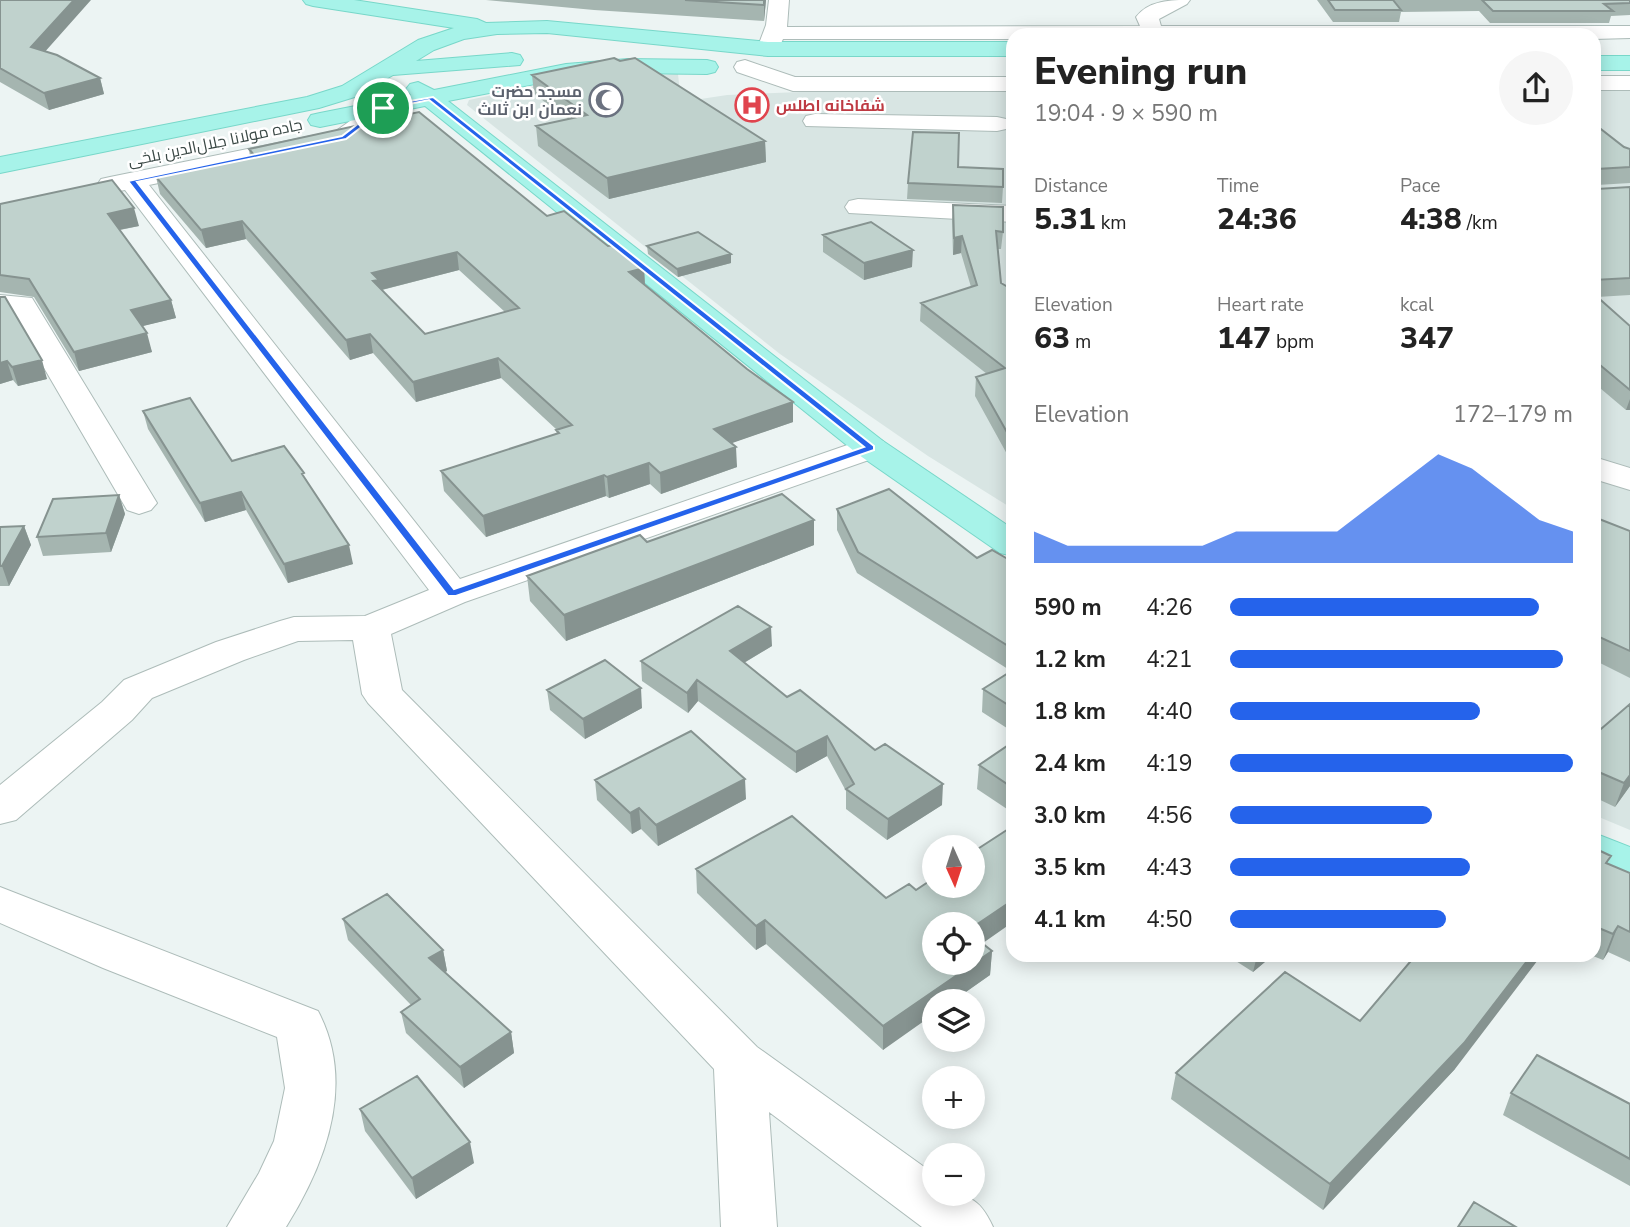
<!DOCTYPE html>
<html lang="en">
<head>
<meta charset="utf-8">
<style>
	:root { --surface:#fff; --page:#f6f6f6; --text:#222; --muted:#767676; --accent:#2563eb }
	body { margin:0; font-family:"Nunito Sans",Cairo,sans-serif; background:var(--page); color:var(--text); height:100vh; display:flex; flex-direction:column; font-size:26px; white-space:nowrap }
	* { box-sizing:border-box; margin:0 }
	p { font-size:23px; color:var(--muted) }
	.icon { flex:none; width:38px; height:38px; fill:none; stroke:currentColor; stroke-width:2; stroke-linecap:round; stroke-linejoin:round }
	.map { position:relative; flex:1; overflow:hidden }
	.side { position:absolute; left:1006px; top:28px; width:595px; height:934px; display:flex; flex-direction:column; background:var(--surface); border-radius:21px; box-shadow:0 4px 18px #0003 }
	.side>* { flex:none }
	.needle { width:46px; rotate:177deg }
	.tools { position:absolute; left:922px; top:835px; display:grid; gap:14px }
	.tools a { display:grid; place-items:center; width:63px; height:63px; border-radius:50%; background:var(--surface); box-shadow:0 4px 18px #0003; font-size:35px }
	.pin { position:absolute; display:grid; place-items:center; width:60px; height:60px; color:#fff; margin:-30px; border:4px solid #fff; border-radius:50%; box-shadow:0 2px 7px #0007 }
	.round { display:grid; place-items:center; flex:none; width:74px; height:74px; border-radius:37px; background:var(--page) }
	.overview { display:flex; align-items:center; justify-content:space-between; height:119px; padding:0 28px }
	h1 { font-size:38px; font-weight:800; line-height:52px }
	.figures { display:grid; grid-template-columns:repeat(3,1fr); gap:10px; height:119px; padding:7px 28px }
	.figures div { display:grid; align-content:center }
	.figures b { font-size:30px; font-weight:800 }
	.figures small { font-size:19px; font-weight:400 }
	.figures p { font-size:19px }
	.chart { height:196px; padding:14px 28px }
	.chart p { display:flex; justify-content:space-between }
	.chart svg { width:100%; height:126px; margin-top:7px; fill:var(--accent); opacity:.7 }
	ul { padding:0 28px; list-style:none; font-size:23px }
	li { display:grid; grid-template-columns:112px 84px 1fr; align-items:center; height:52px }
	li i { height:18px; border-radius:9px; background:var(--accent) }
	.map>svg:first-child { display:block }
	.residential { fill:#d8e5e3 }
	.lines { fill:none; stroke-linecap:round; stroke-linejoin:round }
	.minor-casing { stroke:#adbcb9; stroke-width:2 }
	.major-casing { stroke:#78d7c9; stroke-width:2 }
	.minor { fill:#fff; fill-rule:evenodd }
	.major { fill:#a7f3e9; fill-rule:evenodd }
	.wall { fill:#a5b5b0; fill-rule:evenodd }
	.shaded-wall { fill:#869390 }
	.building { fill:#c0d2cd; stroke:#869390; stroke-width:2; fill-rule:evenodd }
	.route { fill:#2563eb; stroke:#fff; stroke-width:2; fill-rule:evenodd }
	.labels { text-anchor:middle; stroke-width:5; stroke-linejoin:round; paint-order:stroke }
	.far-worship-label { font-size:16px; font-weight:bold; fill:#5b616d; stroke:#fff; text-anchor:end }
	.far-health-label { font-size:16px; font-weight:bold; fill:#be3a42; stroke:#fff; text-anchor:start }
	.far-street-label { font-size:16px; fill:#3a4845; stroke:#fff }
</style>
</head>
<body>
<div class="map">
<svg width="1630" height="1227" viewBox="0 0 1630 1227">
	<rect width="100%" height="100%" fill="#ecf4f3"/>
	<path class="residential" d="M 678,74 L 681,102 L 727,95 L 851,90 L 1013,89 L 1013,509 L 928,456 L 780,354 L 467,105 L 469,100 L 573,78 Z
		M 1594,88 L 1630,88 L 1630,830 L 1594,815 Z"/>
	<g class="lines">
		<defs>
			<path id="minor" d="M 769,0 L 789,0 L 787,27 L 1140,26 L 1136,17 C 1149,0 1171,0 1190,0 L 1187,4 L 1159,19 L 1161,26 L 1630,26 L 1630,38 L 1594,39 L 1594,35 L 1013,35 L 1013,39 L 783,39 L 776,54 L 760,54 L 757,49 L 766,25 Z
				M 745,60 L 795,77 L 1013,77 L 1013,91 L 793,91 L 737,72 L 734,67 L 737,62 Z
				M 1594,76 L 1630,76 L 1630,90 L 1594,90 Z
				M 383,101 L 391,103 L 395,108 L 391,113 L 353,142 L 149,185 L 460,579 L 859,441 L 871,438 L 883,441 L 888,448 L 883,455 L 465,602 L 391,634 L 402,690 L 757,1047 L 934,1174 L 934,1194 C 967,1194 979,1196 993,1227 L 922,1227 L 769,1112 L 777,1227 L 721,1227 L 714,1069 L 368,703 L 362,694 L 353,640 L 298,641 L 244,660 L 152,698 L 132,720 L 16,820 L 0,824 L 0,785 L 102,702 L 124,680 L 216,642 L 280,621 L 294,617 L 365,616 L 429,590 L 125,190 L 110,193 L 101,191 L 97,185 L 101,179 L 110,177 L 336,131 L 375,103 Z
				M 815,114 L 997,117 L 1006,119 L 1009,124 L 1006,129 L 997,131 L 806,126 L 803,121 L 806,116 Z
				M 858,199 L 1013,206 L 1013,222 L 849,213 L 845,207 L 849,201 Z
				M 0,295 L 32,298 L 157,503 L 151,510 L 139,514 L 127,510 L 12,313 L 0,313 Z
				M 1594,457 L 1630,468 L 1630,490 L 1594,479 Z
				M 0,887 L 318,1011 C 356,1083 326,1163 286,1227 L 227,1227 L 259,1173 L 274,1141 L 285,1088 L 277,1037 L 103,968 L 0,923 Z"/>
			<path id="major" d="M 303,0 L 354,0 L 477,19 L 486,23 L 547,21 L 768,42 L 1013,42 L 1013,56 L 768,56 L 547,33 L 497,34 L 464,39 L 434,50 L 416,61 L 512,53 L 520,55 L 523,60 L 520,65 L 393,75 L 358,96 L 319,108 L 0,173 L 0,157 L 307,97 L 342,86 L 418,40 L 454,28 L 313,6 L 306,4 Z
				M 1594,56 L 1630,56 L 1630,70 L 1594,70 Z
				M 628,59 L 707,60 L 715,62 L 718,67 L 715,72 L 707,74 L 628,73 L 566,78 L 448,101 L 883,441 L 1013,529 L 1013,556 L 1000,553 L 859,455 L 425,106 L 320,127 L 311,125 L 308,120 L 311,115 L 320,113 L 411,95 L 406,89 L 410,84 L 418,82 L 434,90 L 566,64 Z
				M 1594,833 L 1630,847 L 1630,883 L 1594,869 Z"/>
		</defs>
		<use href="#minor" class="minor-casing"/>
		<use href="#major" class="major-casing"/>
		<use href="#minor" class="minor"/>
		<use href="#major" class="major"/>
	</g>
	<path class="wall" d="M 0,0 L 46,52 L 100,78 L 104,94 L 49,110 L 0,82 Z
		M 486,0 L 766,0 L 764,21 L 594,10 Z
		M 1317,0 L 1630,0 L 1630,15 L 1611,16 L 1609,23 L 1490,23 L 1479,11 L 1401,12 L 1399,22 L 1333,22 Z
		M 620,61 L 765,141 L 766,162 L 609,199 L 538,146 L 536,126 L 568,119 L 534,94 L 532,75 Z
		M 1594,113 L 1597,126 L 1624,147 L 1630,149 L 1630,183 L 1597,185 L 1597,189 L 1630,187 L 1630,295 L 1597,297 L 1630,326 L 1630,410 L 1626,410 L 1594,383 Z
		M 249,149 L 547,216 L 608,246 L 644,268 L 645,285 L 747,369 L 793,402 L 793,422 L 731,443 L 737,467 L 661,494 L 650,484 L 609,498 L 606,496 L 486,537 L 444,491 L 441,471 L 556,434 L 557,430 L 501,378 L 416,402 L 373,353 L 350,360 L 246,239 L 206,248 L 160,194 L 156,177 L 250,157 ZM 459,270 L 505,312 L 425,334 L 382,290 Z
		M 958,167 L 1003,187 L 1002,203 L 907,199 L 908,183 Z
		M 0,204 L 139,226 L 120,230 L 171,300 L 176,318 L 142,326 L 152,352 L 79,371 L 34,297 L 0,292 Z
		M 953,205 L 1003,232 L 1001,249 L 998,249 L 1001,283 L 1013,290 L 1013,465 L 975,396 L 976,377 L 987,374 L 920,321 L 921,303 L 971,287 L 961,253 L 953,255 L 952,221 Z
		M 823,235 L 912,267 L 864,280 L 823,252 Z
		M 647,246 L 731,263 L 678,277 L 648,254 Z
		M 0,297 L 47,379 L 18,386 L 13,380 L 0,384 Z
		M 143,411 L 232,461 L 306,479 L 353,564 L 288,583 L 246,510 L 205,522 L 148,429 Z
		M 119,495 L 125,514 L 111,552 L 43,556 L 37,537 Z
		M 837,509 L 977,558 L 1013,562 L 1013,732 L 982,712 L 983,689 L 1011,671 L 857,573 L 837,530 Z
		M 1594,517 L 1630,531 L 1630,678 L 1594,660 Z
		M 24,526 L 31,545 L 9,586 L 0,586 L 0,527 Z
		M 647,542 L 814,545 L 566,641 L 530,601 L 527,576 Z
		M 772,646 L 744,663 L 787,697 L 942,805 L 887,840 L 846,809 L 846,791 L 827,756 L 796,773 L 698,701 L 688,713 L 642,681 L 641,661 Z
		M 547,690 L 642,708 L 585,739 L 550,710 Z
		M 1630,704 L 1630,786 L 1615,807 L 1594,797 L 1594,735 Z
		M 1013,742 L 1013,813 L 977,789 L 979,765 Z
		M 595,780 L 746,799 L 658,846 L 641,829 L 632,834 L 597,800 Z
		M 1594,848 L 1608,864 L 1630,873 L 1630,962 L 1608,952 L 1603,960 L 1593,956 L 1594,956 Z
		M 696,869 L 886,898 L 916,890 L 992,951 L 990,975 L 953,1001 L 934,1001 L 883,1050 L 766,944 L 756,950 L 697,893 Z
		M 343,919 L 443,950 L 447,971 L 445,972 L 511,1032 L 514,1053 L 464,1088 L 406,1033 L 401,1012 L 411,1005 L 348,940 Z
		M 1228,956 L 1272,956 L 1253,972 Z
		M 1360,1021 L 1455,1069 L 1323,1210 L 1171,1099 L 1176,1073 Z
		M 1511,1093 L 1630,1104 L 1630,1186 L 1503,1115 Z
		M 360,1109 L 474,1163 L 416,1199 L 365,1131 Z"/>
	<path class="shaded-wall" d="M 74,0 L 91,0 L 35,63 L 31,47 Z
		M 764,0 L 766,0 L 764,21 Z
		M 100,78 L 104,94 L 49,110 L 44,93 Z
		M 765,141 L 766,162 L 609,199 L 607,178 Z
		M 134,208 L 139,226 L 113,231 L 108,214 Z
		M 242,221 L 246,239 L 206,248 L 201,230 Z
		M 962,236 L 961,253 L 953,255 L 954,238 Z
		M 913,250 L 912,267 L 864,280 L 864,263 Z
		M 457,252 L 459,270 L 381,290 L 373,281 L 372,273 Z
		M 731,254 L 731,263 L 678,277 L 677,269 Z
		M 644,268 L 645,286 L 629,272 Z
		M 171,300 L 176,318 L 135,328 L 131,310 Z
		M 147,333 L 152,352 L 79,371 L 74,352 Z
		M 370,334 L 373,353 L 350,360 L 346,340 Z
		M 498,358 L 501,378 L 416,402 L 413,382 Z
		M 42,360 L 47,379 L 18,386 L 12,367 Z
		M 7,361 L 13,380 L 0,384 L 0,363 Z
		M 1630,399 L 1630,410 L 1626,410 Z
		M 793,402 L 793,422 L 715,449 L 714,429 Z
		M 736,447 L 737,467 L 661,494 L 660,473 Z
		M 649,463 L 650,484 L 609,498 L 607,477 Z
		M 604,475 L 606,496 L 486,537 L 483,516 Z
		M 241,492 L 246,510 L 205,522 L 200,503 Z
		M 119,495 L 125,514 L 111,552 L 106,533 Z
		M 814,520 L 814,545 L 566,641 L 564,615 Z
		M 24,526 L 31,545 L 9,586 L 2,566 Z
		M 349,545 L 353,564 L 288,583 L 284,564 Z
		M 771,627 L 772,646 L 730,671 L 730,651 Z
		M 697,680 L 698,701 L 688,713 L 687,693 Z
		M 641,688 L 642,708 L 585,739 L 583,719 Z
		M 827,736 L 827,756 L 796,773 L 796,752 Z
		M 1630,775 L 1630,786 L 1615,807 L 1624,783 Z
		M 745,779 L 746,799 L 658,846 L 656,825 Z
		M 943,784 L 942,805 L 887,840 L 888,819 Z
		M 639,808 L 641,829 L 632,834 L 630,813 Z
		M 1013,900 L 1013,922 L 973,950 L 973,927 Z
		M 765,920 L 766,944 L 756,950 L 756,926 Z
		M 1618,926 L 1608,952 L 1603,960 L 1613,934 Z
		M 443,950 L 447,971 L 433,979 L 429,958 Z
		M 992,951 L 990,975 L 953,1001 L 934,1001 L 934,1014 L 883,1050 L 883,1026 Z
		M 1257,956 L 1272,956 L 1253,972 Z
		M 1531,956 L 1541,956 L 1455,1069 L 1323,1210 L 1330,1184 Z
		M 511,1032 L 514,1053 L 464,1088 L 460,1067 Z
		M 470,1142 L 474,1163 L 416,1199 L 412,1178 Z"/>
	<path class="building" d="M 0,0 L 74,0 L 31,47 L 57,55 L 100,78 L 44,93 L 0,68 Z
		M 685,0 L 764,0 L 764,5 Z
		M 1328,0 L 1393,0 L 1401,10 L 1335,10 Z
		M 1482,0 L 1630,0 L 1630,3 L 1604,4 L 1613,11 L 1493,11 Z
		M 614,58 L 620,61 L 635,58 L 765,141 L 607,178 L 536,126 L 587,115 L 532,75 Z
		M 419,112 L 547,216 L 564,211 L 608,246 L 614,245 L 644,268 L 629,272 L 747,369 L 793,402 L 714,429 L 736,447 L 660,473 L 649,463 L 607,477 L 604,475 L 483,516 L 441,471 L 559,433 L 556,430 L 572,425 L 498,358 L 413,382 L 370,334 L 346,340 L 242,221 L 201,230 L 156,177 L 255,156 L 249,149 ZM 457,252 L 519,308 L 425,334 L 373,281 L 379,280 L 372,273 Z
		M 1594,113 L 1596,114 L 1597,126 L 1624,147 L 1630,149 L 1630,167 L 1597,169 L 1597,189 L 1630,187 L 1630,278 L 1594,280 Z
		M 913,132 L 959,133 L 958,167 L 1003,169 L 1003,187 L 908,183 Z
		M 112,180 L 134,208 L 108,214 L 171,300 L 131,310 L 147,333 L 74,352 L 29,279 L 0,275 L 0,204 Z
		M 953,205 L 1003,207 L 1003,232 L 996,231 L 1001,283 L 1013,290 L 1013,443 L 976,377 L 1005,368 L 921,303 L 977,285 L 962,236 L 954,238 Z
		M 871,222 L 913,250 L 864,263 L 823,235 Z
		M 698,232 L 731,254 L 677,269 L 647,246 Z
		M 1594,294 L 1630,326 L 1630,390 L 1594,360 Z
		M 0,297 L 5,297 L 42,360 L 12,367 L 7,361 L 0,363 Z
		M 190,398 L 232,461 L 284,446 L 304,473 L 302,474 L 349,545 L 284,564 L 241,492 L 200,503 L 143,411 Z
		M 889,489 L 977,558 L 992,550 L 1013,562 L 1013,649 L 858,552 L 837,509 Z
		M 782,494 L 814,520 L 564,615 L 527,576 L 640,535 L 647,542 Z
		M 119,495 L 106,533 L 37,537 L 53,499 Z
		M 1594,517 L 1630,531 L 1630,651 L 1595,635 L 1594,636 Z
		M 24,526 L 2,566 L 0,566 L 0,527 Z
		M 738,606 L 771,627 L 730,651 L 787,697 L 800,690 L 875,750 L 885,744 L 943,784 L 888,819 L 846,789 L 854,784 L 827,736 L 796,752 L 697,680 L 687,693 L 641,661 Z
		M 605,660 L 641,688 L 583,719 L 547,690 Z
		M 1013,670 L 1013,708 L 983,689 Z
		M 1630,704 L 1630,775 L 1624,783 L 1594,770 L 1594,735 Z
		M 691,731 L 745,779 L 656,825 L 639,808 L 630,813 L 595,780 Z
		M 1013,742 L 1013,788 L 979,765 Z
		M 792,816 L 886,898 L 909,884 L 916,890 L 934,878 L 934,886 L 973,886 L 973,852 L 1013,826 L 1013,900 L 973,927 L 973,924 L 934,924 L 934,962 L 973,962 L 973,936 L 992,951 L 883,1026 L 765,920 L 756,926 L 696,869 Z
		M 1594,848 L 1611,856 L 1606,863 L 1630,873 L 1630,932 L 1618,926 L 1613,934 L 1594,926 Z
		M 387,894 L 443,950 L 429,958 L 511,1032 L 460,1067 L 401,1012 L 420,999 L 343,919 Z
		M 1415,956 L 1531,956 L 1464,1043 L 1330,1184 L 1176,1073 L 1285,972 L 1360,1021 Z
		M 1537,1055 L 1630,1104 L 1630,1159 L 1511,1093 Z
		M 417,1076 L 470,1142 L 412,1178 L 360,1109 Z
		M 1474,1202 L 1516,1227 L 1458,1227 Z"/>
	<path class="route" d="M 433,97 L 874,446 L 874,450 L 456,596 L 448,596 L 128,181 L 342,136 L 381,106 ZM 429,100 L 864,447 L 454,589 L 137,182 L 346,139 L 385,109 Z"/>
	<defs>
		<symbol id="mosque-ring" viewBox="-11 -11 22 22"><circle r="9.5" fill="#fff" stroke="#6b7280" stroke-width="1.5"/><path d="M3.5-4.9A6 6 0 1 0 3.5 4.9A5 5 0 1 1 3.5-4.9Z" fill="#6b7280"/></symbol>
		<symbol id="hospital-ring" viewBox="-11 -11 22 22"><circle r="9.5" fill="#fff" stroke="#e0444e" stroke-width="1.5"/><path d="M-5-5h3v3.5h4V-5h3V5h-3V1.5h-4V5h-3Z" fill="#e0444e"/></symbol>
	</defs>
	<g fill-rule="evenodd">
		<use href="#mosque-ring" x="587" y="81" width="38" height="38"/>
		<use href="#hospital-ring" x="733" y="86" width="38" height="38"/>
	</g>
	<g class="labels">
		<g class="far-worship-label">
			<text x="582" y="97">مسجد حضرت<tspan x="582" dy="18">نعمان ابن ثالث</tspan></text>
		</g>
		<g class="far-health-label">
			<text x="776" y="111">شفاخانه اطلس</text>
		</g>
		<g class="far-street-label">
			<text transform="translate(215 142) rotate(-12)" y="6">جاده مولانا جلال‌الدین بلخی</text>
		</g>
	</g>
</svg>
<div class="tools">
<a><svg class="needle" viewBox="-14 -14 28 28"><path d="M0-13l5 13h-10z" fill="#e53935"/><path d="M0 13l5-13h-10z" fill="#767676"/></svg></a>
<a><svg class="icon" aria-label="locate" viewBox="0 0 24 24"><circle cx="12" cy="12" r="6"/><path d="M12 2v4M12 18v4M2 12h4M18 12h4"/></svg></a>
<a><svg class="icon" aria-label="layers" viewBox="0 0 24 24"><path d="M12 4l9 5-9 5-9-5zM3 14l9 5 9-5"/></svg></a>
<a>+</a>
<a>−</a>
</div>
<div class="pin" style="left:383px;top:108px;background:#1e9e55"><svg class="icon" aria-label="arrive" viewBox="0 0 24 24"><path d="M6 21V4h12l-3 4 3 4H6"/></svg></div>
<section class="side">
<div class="overview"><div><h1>Evening run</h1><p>19:04 · 9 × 590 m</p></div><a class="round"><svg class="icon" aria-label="share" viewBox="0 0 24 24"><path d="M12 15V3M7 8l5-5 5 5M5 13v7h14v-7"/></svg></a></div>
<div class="figures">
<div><p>Distance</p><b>5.31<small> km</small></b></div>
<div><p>Time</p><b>24:36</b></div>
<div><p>Pace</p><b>4:38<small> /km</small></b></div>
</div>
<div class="figures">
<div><p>Elevation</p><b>63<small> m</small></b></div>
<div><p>Heart rate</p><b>147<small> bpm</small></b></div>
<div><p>kcal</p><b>347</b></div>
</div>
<div class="chart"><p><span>Elevation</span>172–179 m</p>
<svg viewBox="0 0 160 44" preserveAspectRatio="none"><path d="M0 44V33L10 38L20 38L30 38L40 38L50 38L60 33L70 33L80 33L90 33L100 24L110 15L120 6L130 11L140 20L150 29L160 33V44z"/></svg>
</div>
<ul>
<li><b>590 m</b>4:26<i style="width:90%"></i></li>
<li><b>1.2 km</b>4:21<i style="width:97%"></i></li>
<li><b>1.8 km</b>4:40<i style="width:73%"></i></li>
<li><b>2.4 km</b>4:19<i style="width:100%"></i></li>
<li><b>3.0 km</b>4:56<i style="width:59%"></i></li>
<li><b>3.5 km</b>4:43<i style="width:70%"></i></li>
<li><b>4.1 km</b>4:50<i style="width:63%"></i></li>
</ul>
</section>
</div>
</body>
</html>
